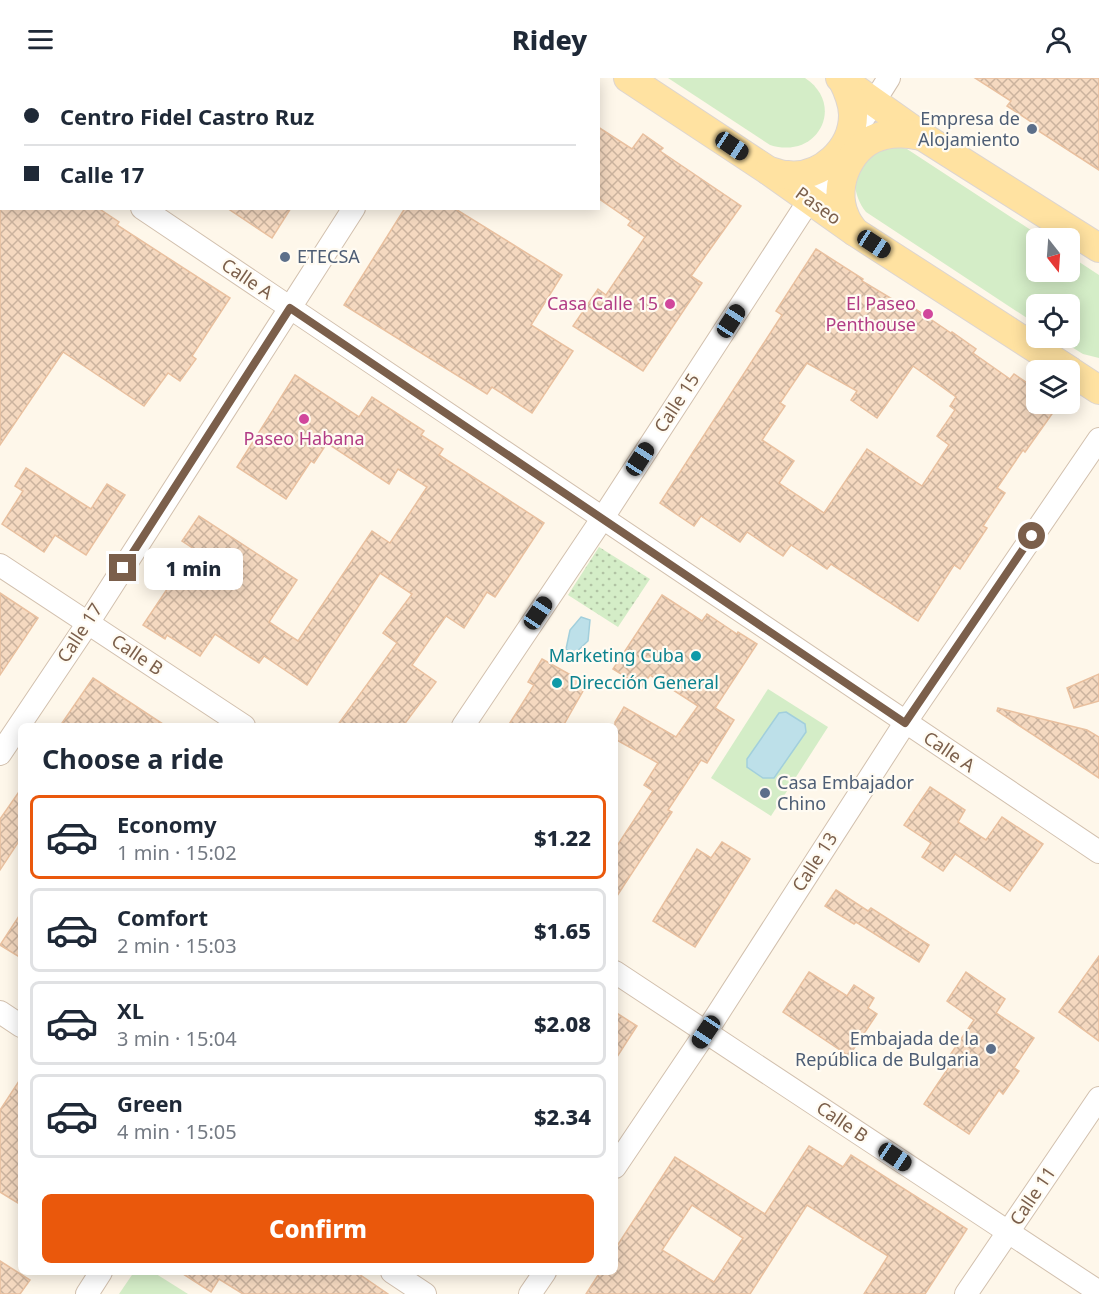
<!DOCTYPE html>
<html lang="en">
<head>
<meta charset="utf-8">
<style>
  body { margin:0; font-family:"Noto Sans",sans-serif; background:#f2f2f3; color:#1f2937; height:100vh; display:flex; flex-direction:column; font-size:22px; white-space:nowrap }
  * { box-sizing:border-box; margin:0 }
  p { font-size:20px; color:#747a83 }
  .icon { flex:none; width:33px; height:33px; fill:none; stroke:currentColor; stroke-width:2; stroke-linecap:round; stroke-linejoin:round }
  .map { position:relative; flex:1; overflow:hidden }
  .sheet { position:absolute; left:18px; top:645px; width:600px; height:552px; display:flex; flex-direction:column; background:#fff; border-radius:9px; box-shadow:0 3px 15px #0003 }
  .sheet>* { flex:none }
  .banner { position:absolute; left:0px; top:0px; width:600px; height:132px; box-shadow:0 3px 15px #0003; display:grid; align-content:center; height:132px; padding:0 24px; background:#fff }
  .needle { width:39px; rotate:163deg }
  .controls { position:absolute; left:1026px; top:150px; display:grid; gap:12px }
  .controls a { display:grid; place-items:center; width:54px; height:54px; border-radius:9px; background:#fff; box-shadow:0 3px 15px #0003; font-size:30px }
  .end { position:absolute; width:27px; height:27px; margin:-14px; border:8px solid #7b5f4b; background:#fff; box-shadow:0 0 0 3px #fff }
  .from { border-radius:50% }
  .bubble { position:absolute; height:42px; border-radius:9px; background:#fff; box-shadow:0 3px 15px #0003; font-size:20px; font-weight:800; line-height:42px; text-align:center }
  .car { position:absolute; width:18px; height:36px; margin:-18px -9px; border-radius:8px; box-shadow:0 0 4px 2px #0007; background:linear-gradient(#222 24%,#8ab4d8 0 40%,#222 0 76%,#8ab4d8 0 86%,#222 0) }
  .banner b { display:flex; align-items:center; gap:21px; height:57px; font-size:22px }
  .banner b+b { border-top:2px solid #e0e1e3 }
  .banner i { width:15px; height:15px; background:#1f2937 }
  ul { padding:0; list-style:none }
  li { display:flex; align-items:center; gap:18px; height:84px; margin:0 12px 9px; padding:0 12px; border:3px solid #e0e1e3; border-radius:9px }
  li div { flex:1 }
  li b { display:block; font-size:22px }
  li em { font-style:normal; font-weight:800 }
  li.on { border-color:#ea580c }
  li>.icon { width:54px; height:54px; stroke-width:1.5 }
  h2 { padding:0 24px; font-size:27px; line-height:72px }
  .action { display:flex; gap:12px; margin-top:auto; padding:12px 24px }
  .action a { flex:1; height:69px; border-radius:9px; background:#ea580c; color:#fff; font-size:24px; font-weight:800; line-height:69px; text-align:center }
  header { display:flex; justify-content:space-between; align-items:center; height:78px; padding:0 24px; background:#fff; font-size:27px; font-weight:800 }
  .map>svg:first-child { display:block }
</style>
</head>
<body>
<header><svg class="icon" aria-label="menu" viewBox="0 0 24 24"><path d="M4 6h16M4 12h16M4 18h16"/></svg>Ridey<svg class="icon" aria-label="person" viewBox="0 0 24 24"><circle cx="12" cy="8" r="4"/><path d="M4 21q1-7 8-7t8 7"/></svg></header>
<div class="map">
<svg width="1099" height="1216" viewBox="0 0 1099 1216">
  <defs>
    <pattern id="grass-dots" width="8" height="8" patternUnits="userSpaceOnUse" patternTransform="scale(1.5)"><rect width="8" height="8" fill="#d4edc7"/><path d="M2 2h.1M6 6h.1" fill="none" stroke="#b1c3a4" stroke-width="1.8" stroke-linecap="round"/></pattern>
    <pattern id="building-cross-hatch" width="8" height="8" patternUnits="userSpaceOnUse" patternTransform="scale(1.5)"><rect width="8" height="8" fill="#f5d9c0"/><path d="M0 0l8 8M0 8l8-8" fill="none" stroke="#cbb39e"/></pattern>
  </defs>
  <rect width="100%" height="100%" fill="#fef7ea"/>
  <polygon fill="url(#grass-dots)" points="599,469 650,501 618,549 568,517"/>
  <g fill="#d4edc7">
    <path d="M668,0h137c41,27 13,82 -35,67z"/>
    <path d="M895,68l12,3 136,89h-7v34h34v-16l29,19v83l-16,-4 -26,-16h13v-34h-34v20l-170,-112c-15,-19 -16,-45 6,-60 6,-4 17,-4 23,-6z"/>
    <polygon points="768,611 828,649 771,738 711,700"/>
    <polygon points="134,1194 153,1194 188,1216 119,1216"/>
  </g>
  <g fill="#bde0e9" stroke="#a2cfdc" stroke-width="1.5">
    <polygon points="581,539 590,542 588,563 573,577 566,571 570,552"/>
    <polygon points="786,634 805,646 806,654 774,700 763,700 747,689 747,681 779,635"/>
  </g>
  <g fill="url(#building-cross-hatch)" stroke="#e9c09f" stroke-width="1.5" fill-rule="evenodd">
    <polygon points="975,0 1099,0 1099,92 1034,50 1036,47 1007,28 1011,23"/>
    <polygon points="598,49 632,71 643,56 663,70 660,73 741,128 691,198 702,205 643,293 573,248 598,211 606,217 645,159 628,147 631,143 598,120"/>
    <polygon points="0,130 98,130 119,144 117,147 230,220 192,278 196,281 180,303 168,295 144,328 63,274 0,367"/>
    <polygon points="227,130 291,130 272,160"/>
    <polygon points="405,130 454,130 562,197 531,247 573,273 532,335 492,309 487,316 344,227"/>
    <path d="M816,171l47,30 -1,2 50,30 2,-3 37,25 1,-1 24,17 -3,4 37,26 4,-5 22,15v15h23l-34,48 -2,-2 -26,38 8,5 -22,33 4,2 -27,41 -6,-4 -36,56 -87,-57 -4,5 -36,-24 -8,11 -36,-24 -7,10 -39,-26 -7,10 -34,-23 122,-188 -6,-4zM807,285l50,28 -6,9 26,18 36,-52 43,31 -6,9 5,4 -18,26 12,9 -27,41 -55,-37 -43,64 -45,-30 15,-22 -32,-21 23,-34 -5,-3z"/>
    <polygon points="295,297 359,339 372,319 424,353 421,357 443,371 439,377 544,445 495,519 487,514 464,550 446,538 412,587 436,604 403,648 337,648 397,565 383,555 412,516 380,495 307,607 264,578 259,585 215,556 200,578 167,557 165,561 143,547 194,471 182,463 199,438 297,502 269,544 298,563 372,453 390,465 427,409 398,391 389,406 327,365 314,385 311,383 286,421 237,389"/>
    <polygon points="26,390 91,431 107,406 125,417 86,477 55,457 44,474 2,446 23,413 15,408"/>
    <polygon points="0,515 38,540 0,597"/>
    <polygon points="662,517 702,543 707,536 737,556 738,554 757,566 715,630 734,642 707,685 701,682 668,732 672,734 615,821 615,771 653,713 644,707 658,685 615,661 615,644 624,629 676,659 698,628 650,597 642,609 613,591"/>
    <polygon points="542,581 587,606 563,648 508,648 534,607 528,604"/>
    <polygon points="1099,596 1099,623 1074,630 1067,610"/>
    <polygon points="93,600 166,648 60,648"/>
    <polygon points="998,630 1087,652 1099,659 1099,700 997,633"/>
    <polygon points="930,709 965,732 958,744 986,762 1002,739 1043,766 1010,813 955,776 943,793 922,779 931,765 904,747"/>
    <polygon points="21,711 21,760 0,792 0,741"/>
    <polygon points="722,764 750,781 695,869 653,843 697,771 711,780"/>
    <polygon points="836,812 868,833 871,830 929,867 919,884 856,844 854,846 825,828"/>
    <polygon points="21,835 21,880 0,867"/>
    <polygon points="1099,878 1099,963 1059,934"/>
    <polygon points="809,894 847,918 854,907 874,920 868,930 877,936 849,978 783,934"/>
    <polygon points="966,894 1005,921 996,935 1034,960 1014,990 1019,993 1003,1016 999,1012 969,1056 924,1026 953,983 948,980 974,942 947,923"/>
    <polygon points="615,934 637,948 615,982"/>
    <polygon points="21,1000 21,1127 0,1114 0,1032"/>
    <path d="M809,1068l34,21 8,-12 116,74 -42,65h-61l24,-38 -81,-51 -57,89h-164l14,-22h15v-23l60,-92 90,57zM692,1127l51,33 -29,44 -52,-32z"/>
    <polygon points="0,1183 30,1202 20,1216 0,1216"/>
    <polygon points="180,1194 356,1194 388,1216 243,1216 219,1201 211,1214"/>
  </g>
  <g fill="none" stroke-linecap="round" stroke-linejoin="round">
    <defs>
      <g id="minor">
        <polyline points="437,2 438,0"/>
        <polyline points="0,4 2,2"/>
        <polyline points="0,35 2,36"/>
        <polyline points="865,38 889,0"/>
        <polyline points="142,130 1099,774"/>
        <polyline points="0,487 244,648"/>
        <polyline points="463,648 602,441 836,81"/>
        <polyline points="0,676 88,545 354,130"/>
        <polyline points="615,894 1099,1214"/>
        <polyline points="0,934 21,948"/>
        <polyline points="615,1089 706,954 905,645 1099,361"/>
        <polyline points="392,1194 425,1216"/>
        <polyline points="87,1216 101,1194"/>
        <polyline points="530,1216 545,1194"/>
        <polyline points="966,1216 1099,1020"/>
      </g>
      <g id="major">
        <polyline points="628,0 769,93 855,154 1069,292"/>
        <polyline points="840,0 922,58 1099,170"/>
        <path d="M769,93c6,1 12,4 18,4 34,4 66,-26 66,-60 0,-13 -5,-24 -11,-36"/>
        <path d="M855,154c-4,-5 -8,-10 -10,-16 -14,-31 6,-74 40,-81 13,-3 24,-1 37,1"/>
        <polyline points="1070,293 1099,312"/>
      </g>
    </defs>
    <use href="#minor" stroke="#d2c0ae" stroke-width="24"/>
    <use href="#major" stroke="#ddd5d0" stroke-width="30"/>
    <use href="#minor" stroke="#fff" stroke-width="22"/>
    <use href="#major" stroke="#ffe2a1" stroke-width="28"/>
  </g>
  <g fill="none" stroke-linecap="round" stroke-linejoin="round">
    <polyline stroke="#7b5f4b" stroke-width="8" points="123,490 290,230 905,645 1032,458"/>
  </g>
  <g fill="#5c6f8a" stroke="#fffbf2" stroke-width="2">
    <circle cx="1032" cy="51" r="6"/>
    <circle cx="285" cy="179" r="6"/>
    <circle cx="765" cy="715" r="6"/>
    <circle cx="991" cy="971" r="6"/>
  </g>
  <g fill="#d1479c" stroke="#fffbf2" stroke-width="2">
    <circle cx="670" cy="226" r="6"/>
    <circle cx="928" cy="236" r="6"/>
    <circle cx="304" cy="341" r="6"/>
  </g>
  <g fill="#0f9aa8" stroke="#fffbf2" stroke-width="2">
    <circle cx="696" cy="578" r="6"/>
    <circle cx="557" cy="605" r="6"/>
  </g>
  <g text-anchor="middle" stroke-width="4.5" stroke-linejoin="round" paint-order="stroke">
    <g font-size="18" fill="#4e5e75" stroke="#fffbf2" text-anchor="end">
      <text x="1020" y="47">Empresa de<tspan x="1020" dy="21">Alojamiento</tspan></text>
      <text x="297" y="185" text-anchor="start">ETECSA</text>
      <text x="777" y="711" text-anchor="start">Casa Embajador<tspan x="777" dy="21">Chino</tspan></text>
      <text x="979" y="967">Embajada de la<tspan x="979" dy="21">República de Bulgaria</tspan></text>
    </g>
    <g font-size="18" fill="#7b5f4b" stroke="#fffbf2">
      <text transform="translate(818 128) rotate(36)" y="6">Paseo</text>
      <text transform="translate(247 201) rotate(34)" y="6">Calle A</text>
      <text transform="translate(677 325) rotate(-57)" y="6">Calle 15</text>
      <text transform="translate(80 555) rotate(-57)" y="6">Calle 17</text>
      <text transform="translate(137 577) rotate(34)" y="6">Calle B</text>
      <text transform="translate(949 674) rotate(34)" y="6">Calle A</text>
      <text transform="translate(815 784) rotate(-57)" y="6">Calle 13</text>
      <text transform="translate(842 1044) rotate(34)" y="6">Calle B</text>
      <text transform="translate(1033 1118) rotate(-56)" y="6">Calle 11</text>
    </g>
    <g font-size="18" fill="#b23c85" stroke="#fffbf2" text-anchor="end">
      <text x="658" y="232">Casa Calle 15</text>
      <text x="916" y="232">El Paseo<tspan x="916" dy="21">Penthouse</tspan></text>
      <text x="304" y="367" text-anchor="middle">Paseo Habana</text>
    </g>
    <g font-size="18" fill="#0d838f" stroke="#fffbf2" text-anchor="end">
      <text x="684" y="584">Marketing Cuba</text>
      <text x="569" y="611" text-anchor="start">Dirección General</text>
    </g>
  </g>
</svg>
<div class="controls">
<a><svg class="needle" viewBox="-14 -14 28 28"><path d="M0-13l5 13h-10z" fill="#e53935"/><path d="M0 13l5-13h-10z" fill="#747a83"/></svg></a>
<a><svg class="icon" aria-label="locate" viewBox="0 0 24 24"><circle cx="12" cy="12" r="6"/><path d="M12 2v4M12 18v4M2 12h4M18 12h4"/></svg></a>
<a><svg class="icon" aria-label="layers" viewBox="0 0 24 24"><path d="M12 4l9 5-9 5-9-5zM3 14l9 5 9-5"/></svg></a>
</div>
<i class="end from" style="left:1032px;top:458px"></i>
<i class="end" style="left:123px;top:490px"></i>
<div class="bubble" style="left:144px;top:470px;width:99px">1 min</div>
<i class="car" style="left:732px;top:68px;rotate:124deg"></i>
<i class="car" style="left:874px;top:166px;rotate:123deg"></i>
<i class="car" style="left:731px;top:243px;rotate:33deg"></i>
<i class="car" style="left:640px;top:381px;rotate:33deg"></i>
<i class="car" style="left:538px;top:535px;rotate:34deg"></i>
<i class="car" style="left:706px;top:954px;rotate:214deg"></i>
<i class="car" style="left:895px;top:1079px;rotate:124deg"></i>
<div class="banner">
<b><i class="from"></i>Centro Fidel Castro Ruz</b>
<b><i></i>Calle 17</b>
</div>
<section class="sheet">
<h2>Choose a ride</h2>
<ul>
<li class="on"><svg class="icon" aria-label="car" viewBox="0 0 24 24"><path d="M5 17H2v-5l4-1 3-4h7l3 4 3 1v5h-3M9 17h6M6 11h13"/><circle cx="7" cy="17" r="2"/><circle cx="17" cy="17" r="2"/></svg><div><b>Economy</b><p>1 min · 15:02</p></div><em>$1.22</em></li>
<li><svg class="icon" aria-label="car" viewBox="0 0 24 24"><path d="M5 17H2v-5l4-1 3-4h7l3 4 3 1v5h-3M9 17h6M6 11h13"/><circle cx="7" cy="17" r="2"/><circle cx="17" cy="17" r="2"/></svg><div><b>Comfort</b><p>2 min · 15:03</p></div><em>$1.65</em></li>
<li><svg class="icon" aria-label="car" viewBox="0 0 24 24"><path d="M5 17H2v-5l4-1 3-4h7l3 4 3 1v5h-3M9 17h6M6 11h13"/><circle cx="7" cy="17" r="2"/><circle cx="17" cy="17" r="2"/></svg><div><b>XL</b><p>3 min · 15:04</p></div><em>$2.08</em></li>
<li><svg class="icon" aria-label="car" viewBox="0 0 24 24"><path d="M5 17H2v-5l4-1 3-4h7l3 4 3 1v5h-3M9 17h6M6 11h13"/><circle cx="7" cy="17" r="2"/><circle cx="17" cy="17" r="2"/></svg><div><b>Green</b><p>4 min · 15:05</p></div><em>$2.34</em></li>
</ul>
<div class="action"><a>Confirm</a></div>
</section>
</div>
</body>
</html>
